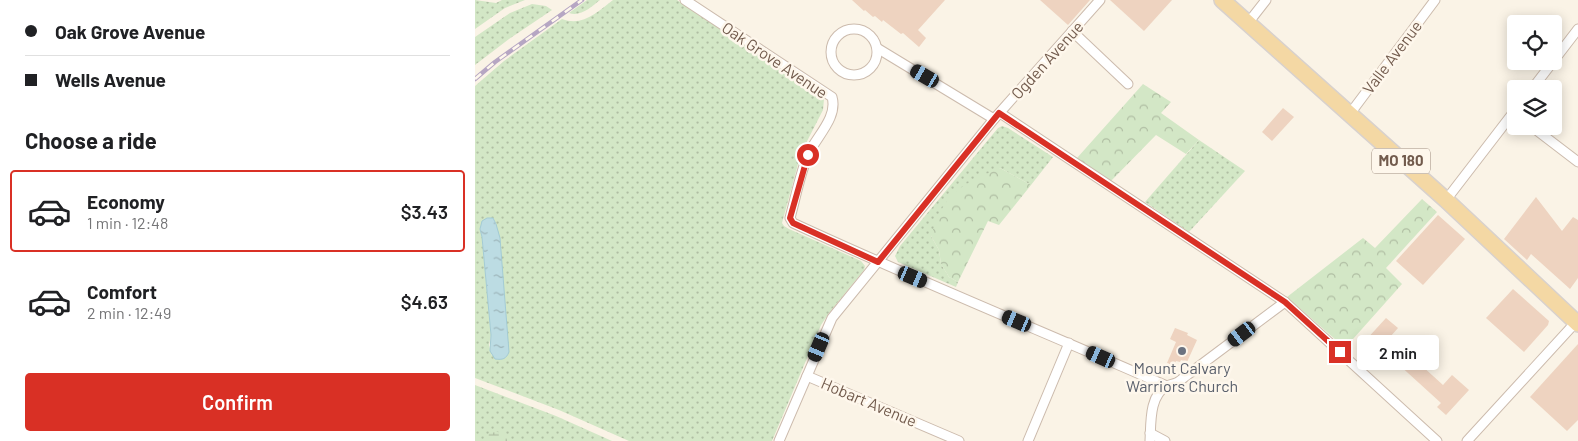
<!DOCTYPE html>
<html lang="en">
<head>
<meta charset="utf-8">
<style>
  body { margin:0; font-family:Barlow,sans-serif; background:#f2f2f2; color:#202124; height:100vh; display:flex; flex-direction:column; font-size:19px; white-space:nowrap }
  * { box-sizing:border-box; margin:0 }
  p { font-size:16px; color:#757577 }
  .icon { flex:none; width:28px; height:28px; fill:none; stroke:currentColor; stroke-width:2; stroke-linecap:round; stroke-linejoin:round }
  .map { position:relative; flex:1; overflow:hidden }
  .panel { display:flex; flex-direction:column; background:#fff; width:475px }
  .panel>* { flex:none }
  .guide { display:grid; align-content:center; height:110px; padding:0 25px; background:#fff }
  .fabs { position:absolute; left:1032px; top:15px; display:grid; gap:10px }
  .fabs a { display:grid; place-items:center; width:55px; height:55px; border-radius:5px; background:#fff; box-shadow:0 2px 12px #0003; font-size:25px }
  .end { position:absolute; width:22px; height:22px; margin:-11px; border:6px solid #d93025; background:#fff; box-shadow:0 0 0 2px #fff }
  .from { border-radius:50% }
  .bubble { position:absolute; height:35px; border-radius:5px; background:#fff; box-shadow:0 2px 12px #0003; font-size:16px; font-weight:600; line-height:35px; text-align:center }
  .car { position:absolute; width:15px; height:30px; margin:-15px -8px; border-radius:6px; box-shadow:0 0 4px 1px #0007; background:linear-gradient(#222 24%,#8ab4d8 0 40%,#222 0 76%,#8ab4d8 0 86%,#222 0) }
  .guide b { display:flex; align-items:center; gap:18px; height:48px; font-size:19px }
  .guide b+b { border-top:1px solid #e0e0e0 }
  .guide i { width:12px; height:12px; background:#202124 }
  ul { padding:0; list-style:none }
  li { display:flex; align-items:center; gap:15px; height:82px; margin:0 10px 8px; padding:0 15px; border:2px solid transparent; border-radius:5px }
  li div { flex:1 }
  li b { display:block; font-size:19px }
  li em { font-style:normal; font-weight:600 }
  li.active { border-color:#d93025 }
  li>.icon { width:45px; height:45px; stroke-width:1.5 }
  h2 { padding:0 25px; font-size:22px; line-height:60px }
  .button { display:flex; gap:10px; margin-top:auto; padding:10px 25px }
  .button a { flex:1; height:58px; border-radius:5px; background:#d93025; color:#fff; font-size:20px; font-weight:600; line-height:58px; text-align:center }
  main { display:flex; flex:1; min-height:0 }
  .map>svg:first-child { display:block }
</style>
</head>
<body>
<main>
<section class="panel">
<div class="guide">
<b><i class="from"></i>Oak Grove Avenue</b>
<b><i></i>Wells Avenue</b>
</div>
<h2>Choose a ride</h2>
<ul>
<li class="active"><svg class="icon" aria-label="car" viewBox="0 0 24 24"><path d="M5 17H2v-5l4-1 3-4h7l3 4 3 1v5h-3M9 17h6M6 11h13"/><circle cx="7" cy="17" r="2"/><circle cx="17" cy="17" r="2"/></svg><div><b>Economy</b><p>1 min · 12:48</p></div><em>$3.43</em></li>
<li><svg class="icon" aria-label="car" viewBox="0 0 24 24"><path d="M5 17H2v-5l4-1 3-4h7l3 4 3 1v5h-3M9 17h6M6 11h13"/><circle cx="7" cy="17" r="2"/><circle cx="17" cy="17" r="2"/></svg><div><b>Comfort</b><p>2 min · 12:49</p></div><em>$4.63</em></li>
</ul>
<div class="button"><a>Confirm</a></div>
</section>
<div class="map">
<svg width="1103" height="441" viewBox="0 0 1103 441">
  <defs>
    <pattern id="grass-dots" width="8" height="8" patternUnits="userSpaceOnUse" patternTransform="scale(1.25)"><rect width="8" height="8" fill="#d3e7c6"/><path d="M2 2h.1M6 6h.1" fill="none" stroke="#b0bea3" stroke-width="1.8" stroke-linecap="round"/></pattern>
    <pattern id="forest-crowns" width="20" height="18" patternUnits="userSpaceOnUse" patternTransform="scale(1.25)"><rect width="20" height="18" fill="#d3e7c6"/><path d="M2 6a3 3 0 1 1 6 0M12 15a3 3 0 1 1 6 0" fill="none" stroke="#b0bea3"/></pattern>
    <pattern id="wetland-marsh" width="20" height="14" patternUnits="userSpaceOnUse" patternTransform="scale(1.25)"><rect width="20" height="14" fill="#d3e7c6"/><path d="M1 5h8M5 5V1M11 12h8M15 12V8" fill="none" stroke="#b0bea3"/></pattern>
    <pattern id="water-ripples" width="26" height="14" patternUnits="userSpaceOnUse" patternTransform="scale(1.25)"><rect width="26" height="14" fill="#bcdce3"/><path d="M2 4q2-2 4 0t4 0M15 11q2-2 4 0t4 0" fill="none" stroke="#9db5ba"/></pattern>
  </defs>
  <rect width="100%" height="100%" fill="#faf3e6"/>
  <g fill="url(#grass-dots)" fill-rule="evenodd">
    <polygon points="0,0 21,3 27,0 50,0 30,8 0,29"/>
    <path d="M112,0h13c-9,7 -19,17 -31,13z"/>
    <path d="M138,0h64l147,99 -1,11 -22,43 -19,70 2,3 5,3 72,32 4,5 -1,4 -35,43 -8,12 -49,116h-143l-70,-31 -84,-32v-292l29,-25 58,-42c21,8 35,-7 51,-19zM12,218h6l3,6 -4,132 -3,-11 2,-10 -9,-98 -2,-8z"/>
    <polygon points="57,4 71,6 77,10 34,39 0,65 0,37 35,13"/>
    <polygon points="527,126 533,128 578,157 556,185 525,168 456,236 464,250 466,264 474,277 483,282 481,287 423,262 420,256 425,246 523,128"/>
    <polygon points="724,140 770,171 714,232 670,202"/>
    <polygon points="0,385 81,416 137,441 0,441"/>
  </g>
  <g fill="url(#forest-crowns)">
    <polygon points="668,84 696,102 686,113 724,140 711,154 681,135 636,181 602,158"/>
    <path d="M525,168l31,17 -32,40 -11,-4 -30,61 -9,-5 -8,-13 -2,-14 -8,-14c3,-9 6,-20 12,-29 13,-21 35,-30 57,-39z"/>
    <polygon points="947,199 962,212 911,268 927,284 870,348 812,297 888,238 900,248"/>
  </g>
  <polygon fill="url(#wetland-marsh)" points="22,432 29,433 33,441 11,441 14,433"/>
  <path fill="url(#water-ripples)" stroke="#a3cbd4" d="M12,218h6l3,6 4,14 9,114c-3,7 -6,8 -14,7l-5,-8 1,-16 -9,-98 -2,-8 2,-8z"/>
  <g fill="#eed3c0">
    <polygon points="377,0 470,0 443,30 451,38 444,47 428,33 426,34 408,20 407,22 400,16 398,17 390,10 389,11"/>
    <polygon points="565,0 615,0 593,25"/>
    <polygon points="635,0 697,0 669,31"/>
    <polygon points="808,108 819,117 797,141 787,132"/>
    <polygon points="1061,197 1087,231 1098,217 1103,220 1103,278 1095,289 1056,254 1052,260 1029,239"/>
    <polygon points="963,215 990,239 948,285 921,261"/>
    <polygon points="1038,289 1074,321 1073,325 1049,352 1011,318"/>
    <polygon points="911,318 923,328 915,337 968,385 977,375 994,390 971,415 962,407 966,403 900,343 897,347 890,341"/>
    <polygon points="700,328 713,333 712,335 722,340 712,362 706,360 705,362 701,361 699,366 692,363 701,342 695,339"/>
    <polygon points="1103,344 1103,420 1092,431 1055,397"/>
  </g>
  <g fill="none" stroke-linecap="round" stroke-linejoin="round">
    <defs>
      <g id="street">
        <path d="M210,0l147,97c6,20 -15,39 -23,56 -8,16 -14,47 -19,65l3,5c123,57 249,108 374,163"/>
        <polyline points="773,23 791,0"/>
        <circle cx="379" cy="52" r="23"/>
        <polyline points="597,31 653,84"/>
        <polyline points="402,48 519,119"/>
        <polyline points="1057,89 1103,29"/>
        <polyline points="525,113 810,302 962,441"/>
        <polyline points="874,115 960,0"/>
        <polyline points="1056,126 1103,162"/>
        <polyline points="971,200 1041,109"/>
        <polyline points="332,376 484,441"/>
        <polyline points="675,433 690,441"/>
        <polyline points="304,441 357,318 519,119 625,0"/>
        <polyline points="553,441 594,343"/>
        <path d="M675,441c1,-17 -1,-46 17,-55 4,-2 8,-2 11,-4l107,-80"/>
        <polyline points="992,441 1101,322"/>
      </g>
      <polyline id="primary" points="747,0 971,200 1103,324"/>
    </defs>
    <use href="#street" stroke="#ccbbad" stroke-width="11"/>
    <use href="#primary" stroke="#d8d1cd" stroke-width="18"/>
    <use href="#street" stroke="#fff" stroke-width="9"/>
    <use href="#primary" stroke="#f4d8a4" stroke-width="15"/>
    <defs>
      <polyline id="rail" points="0,79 20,62 107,0"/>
    </defs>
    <use href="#rail" stroke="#b6a6c3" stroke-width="4.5"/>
    <use href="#rail" stroke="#fef7ec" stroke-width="2.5" stroke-dasharray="8" stroke-linecap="butt"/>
  </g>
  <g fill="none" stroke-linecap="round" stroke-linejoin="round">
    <polyline stroke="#d93025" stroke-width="6" points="333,155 315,218 318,223 403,262 524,113 810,302 865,352"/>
  </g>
  <circle fill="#6b7280" stroke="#fef7ec" stroke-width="2" cx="707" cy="351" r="5"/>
  <g text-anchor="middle" stroke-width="5" stroke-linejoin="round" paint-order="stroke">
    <rect fill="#fef7ec" stroke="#9c8a7d" stroke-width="1" x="897" y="148.5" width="58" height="25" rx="4"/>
    <g font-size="15" font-weight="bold" fill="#725b4d">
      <text x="926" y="166">MO 180</text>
    </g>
    <g font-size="16" fill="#725b4d" stroke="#fef7ec">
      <text transform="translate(917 57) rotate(-53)" y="6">Valle Avenue</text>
      <text transform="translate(300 60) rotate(34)" y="6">Oak Grove Avenue</text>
      <text transform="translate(572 60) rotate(-48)" y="6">Ogden Avenue</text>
      <text transform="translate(394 402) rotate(23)" y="6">Hobart Avenue</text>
    </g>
    <g font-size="16" fill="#5b616d" stroke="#fef7ec">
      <text x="707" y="374">Mount Calvary<tspan x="707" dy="18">Warriors Church</tspan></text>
    </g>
  </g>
</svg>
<div class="fabs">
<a><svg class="icon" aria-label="locate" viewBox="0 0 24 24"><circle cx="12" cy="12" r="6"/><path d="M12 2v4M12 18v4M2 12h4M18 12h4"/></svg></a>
<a><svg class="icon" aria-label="layers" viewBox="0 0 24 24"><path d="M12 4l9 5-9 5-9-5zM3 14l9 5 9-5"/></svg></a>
</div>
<i class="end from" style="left:333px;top:155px"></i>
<i class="end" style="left:865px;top:352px"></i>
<div class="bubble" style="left:882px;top:335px;width:82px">2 min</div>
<i class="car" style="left:450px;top:76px;rotate:300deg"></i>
<i class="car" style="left:438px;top:277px;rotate:113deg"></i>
<i class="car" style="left:542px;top:321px;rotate:293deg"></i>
<i class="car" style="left:767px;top:334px;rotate:233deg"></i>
<i class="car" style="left:344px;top:347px;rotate:203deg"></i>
<i class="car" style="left:626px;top:357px;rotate:294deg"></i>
</div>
</main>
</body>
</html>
